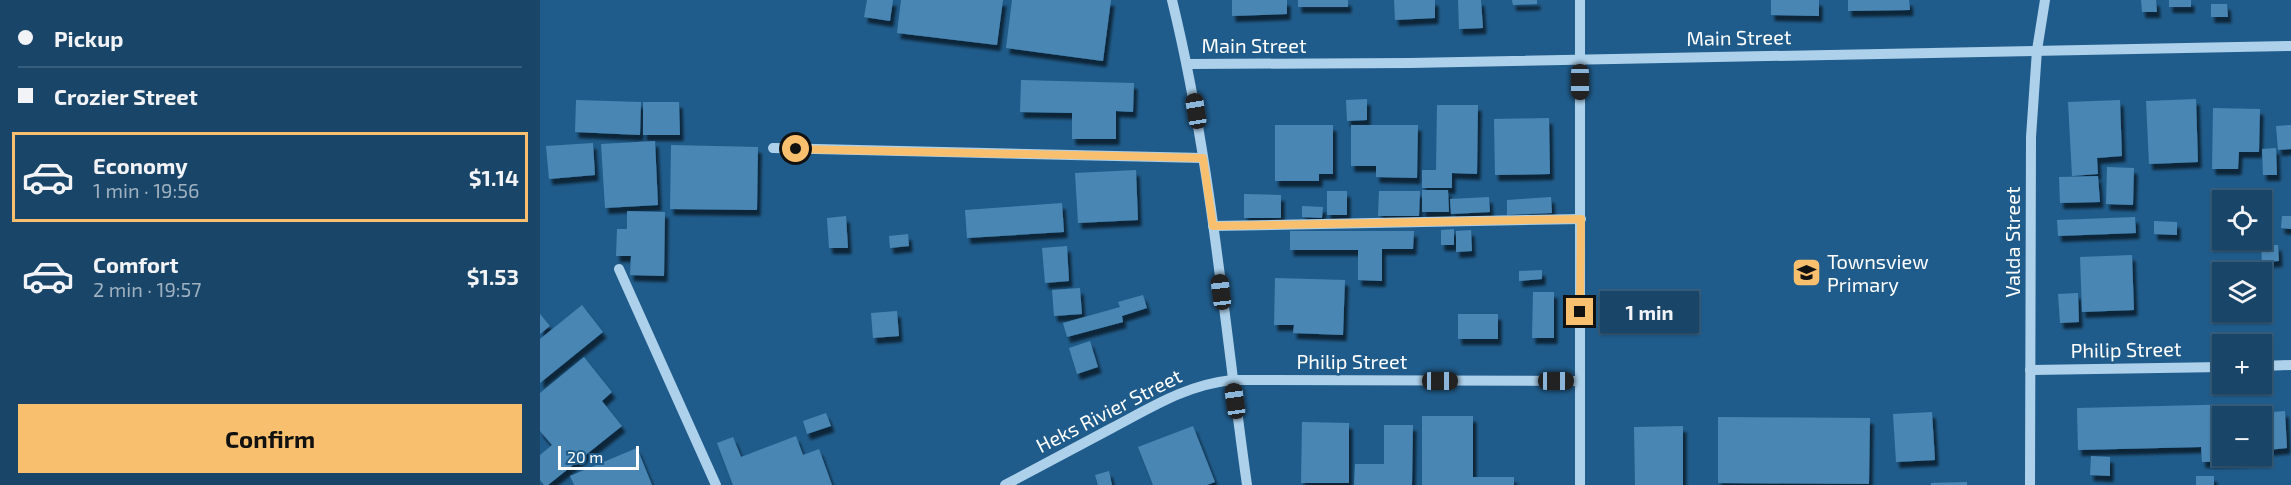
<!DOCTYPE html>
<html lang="en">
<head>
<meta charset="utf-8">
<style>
  body { margin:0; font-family:"Exo 2",sans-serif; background:#254f71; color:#f1f3f6; height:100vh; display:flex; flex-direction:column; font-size:22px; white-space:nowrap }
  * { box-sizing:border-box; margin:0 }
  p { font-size:20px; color:#9fb1c0 }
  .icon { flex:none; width:33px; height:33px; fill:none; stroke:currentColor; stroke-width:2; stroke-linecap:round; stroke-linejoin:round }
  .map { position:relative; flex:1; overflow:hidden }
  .side { display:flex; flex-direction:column; background:#184568; width:540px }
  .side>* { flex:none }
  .guide { display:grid; align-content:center; height:132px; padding:0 18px; background:#184568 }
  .fabs { position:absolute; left:1672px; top:190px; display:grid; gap:12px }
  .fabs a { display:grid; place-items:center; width:60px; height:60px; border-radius:0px; background:#184568; box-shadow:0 2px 4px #0004,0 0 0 2px #365d7c; font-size:30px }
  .scale { position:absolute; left:18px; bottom:15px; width:81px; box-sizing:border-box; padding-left:6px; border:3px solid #fff; border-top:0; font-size:16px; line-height:21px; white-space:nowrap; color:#fff; -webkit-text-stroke:4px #205c8b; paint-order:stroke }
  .end { position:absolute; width:27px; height:27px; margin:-14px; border:8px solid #f8c06e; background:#111; box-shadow:0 0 0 3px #111 }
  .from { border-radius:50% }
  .bubble { position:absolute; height:42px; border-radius:0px; background:#184568; box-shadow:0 2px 4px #0004,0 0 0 2px #365d7c; font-size:20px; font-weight:700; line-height:42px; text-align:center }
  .car { position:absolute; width:18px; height:36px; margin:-18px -9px; border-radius:8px; box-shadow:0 0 4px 2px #0007; background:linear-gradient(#222 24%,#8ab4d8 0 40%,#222 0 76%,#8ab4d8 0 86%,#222 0) }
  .guide b { display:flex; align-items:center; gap:21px; height:57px; font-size:22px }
  .guide b+b { border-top:2px solid #365d7c }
  .guide i { width:15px; height:15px; background:#f1f3f6 }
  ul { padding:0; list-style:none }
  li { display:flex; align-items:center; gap:18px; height:90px; margin:0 12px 9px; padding:0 6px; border:3px solid transparent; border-radius:0px }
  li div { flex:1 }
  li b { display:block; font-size:22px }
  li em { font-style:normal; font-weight:700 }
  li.current { border-color:#f8c06e }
  li>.icon { width:54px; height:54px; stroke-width:1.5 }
  .button { display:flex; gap:12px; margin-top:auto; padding:12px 18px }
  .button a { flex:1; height:69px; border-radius:0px; background:#f8c06e; color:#111; font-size:24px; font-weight:700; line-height:69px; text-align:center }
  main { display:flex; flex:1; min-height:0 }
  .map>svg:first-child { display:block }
</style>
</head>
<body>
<main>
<section class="side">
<div class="guide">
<b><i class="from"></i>Pickup</b>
<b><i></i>Crozier Street</b>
</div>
<ul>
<li class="current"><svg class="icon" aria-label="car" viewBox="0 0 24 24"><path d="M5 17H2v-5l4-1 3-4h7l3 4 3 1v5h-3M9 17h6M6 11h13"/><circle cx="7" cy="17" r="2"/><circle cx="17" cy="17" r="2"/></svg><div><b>Economy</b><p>1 min · 19:56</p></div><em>$1.14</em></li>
<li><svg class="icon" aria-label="car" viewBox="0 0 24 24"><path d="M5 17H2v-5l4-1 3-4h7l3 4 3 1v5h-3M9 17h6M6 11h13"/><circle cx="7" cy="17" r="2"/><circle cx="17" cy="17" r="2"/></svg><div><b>Comfort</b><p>2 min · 19:57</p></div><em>$1.53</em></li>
</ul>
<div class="button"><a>Confirm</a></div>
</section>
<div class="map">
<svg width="1751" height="485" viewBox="0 0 1751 485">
  <defs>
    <filter id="shadow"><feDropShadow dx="3.5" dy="6" stdDeviation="1.5" flood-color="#0009"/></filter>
  </defs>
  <rect width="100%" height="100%" fill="#205c8b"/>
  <g fill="#4986b3" filter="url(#shadow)">
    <polygon points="327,0 353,0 350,21 324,17"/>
    <polygon points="361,0 463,0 457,45 357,33"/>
    <polygon points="472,0 571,0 563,61 466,48"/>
    <polygon points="692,0 747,0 747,14 692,16"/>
    <rect x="758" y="0" width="50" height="7"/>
    <polygon points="854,0 895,0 895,18 855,20"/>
    <polygon points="918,0 941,0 943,28 919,29"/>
    <polygon points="972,0 997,0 997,4 973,5"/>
    <polygon points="1231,0 1279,0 1279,16 1231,15"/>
    <polygon points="1308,0 1369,0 1370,10 1308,11"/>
    <polygon points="1601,0 1616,0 1617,12 1602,12"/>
    <rect x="1629" y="0" width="22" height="7"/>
    <polygon points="1671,4 1687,4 1688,17 1671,17"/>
    <polygon points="481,80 594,83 593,112 576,111 576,139 532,139 532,113 480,112"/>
    <polygon points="827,99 827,120 807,121 806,100"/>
    <polygon points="1656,99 1658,162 1609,164 1606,101"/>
    <polygon points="36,100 101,102 100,135 35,132"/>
    <polygon points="1580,100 1582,156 1557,158 1558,174 1532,176 1528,102"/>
    <polygon points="103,102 139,102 140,135 103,135"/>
    <polygon points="897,105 938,105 937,174 912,173 912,188 882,188 882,170 896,170"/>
    <polygon points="1673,108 1720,109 1719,152 1699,152 1698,169 1672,169"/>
    <polygon points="1009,118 1010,174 955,175 954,119"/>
    <polygon points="735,125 793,125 793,174 779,174 779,181 735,181"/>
    <polygon points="811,125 878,125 877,178 836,177 836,166 811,166"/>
    <polygon points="1751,125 1751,149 1738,150 1736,126"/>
    <polygon points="115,141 118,205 65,208 61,144"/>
    <polygon points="53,143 55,175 9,179 6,146"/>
    <polygon points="131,145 218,147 217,210 130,209"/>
    <polygon points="1736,148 1737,175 1723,175 1722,149"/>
    <polygon points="1567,167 1594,168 1593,205 1566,204"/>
    <polygon points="596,170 598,220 538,223 535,173"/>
    <polygon points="1558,176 1560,202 1520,203 1519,177"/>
    <polygon points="882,190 908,190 909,212 882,212"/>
    <rect x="787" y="191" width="20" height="24"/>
    <polygon points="839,191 880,191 879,216 838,216"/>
    <polygon points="704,194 741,195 741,218 704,218"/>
    <polygon points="949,197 950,212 911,214 910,199"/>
    <polygon points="1011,197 1012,213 967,215 967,200"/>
    <polygon points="522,203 524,232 427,238 425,210"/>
    <polygon points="762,206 783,207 782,218 762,217"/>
    <polygon points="87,211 125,212 124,276 90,275 91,256 76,256 77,229 87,229"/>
    <polygon points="306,216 308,248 289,248 287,218"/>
    <polygon points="1742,216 1751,216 1751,229 1741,228"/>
    <polygon points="1595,217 1596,233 1518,236 1517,220"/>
    <polygon points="1614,221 1637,222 1637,235 1614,234"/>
    <polygon points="914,229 914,245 901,245 901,230"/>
    <polygon points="931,230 932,251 916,252 916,231"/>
    <polygon points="750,231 874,231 873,249 842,249 842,281 818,280 818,250 750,250"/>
    <polygon points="368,234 369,246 350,248 349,236"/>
    <polygon points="1721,245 1738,245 1739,261 1722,262"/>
    <polygon points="527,246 529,281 505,283 502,248"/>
    <polygon points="1592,255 1594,310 1542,312 1540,257"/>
    <polygon points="1002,270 1002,279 979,281 979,271"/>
    <polygon points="735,278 805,280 803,335 753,333 754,325 734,325"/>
    <polygon points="540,288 542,314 514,316 512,290"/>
    <polygon points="993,292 1014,292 1014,338 992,338"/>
    <polygon points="1538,293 1539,322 1520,323 1518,294"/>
    <polygon points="603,295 607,308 582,316 583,322 527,337 523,323 580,307 578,302"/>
    <polygon points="42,305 63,332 0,383 0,339"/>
    <polygon points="357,311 359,336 333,338 331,313"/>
    <polygon points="0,314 10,326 0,334"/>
    <rect x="918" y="314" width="40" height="25"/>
    <polygon points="550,341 558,367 537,374 529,348"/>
    <polygon points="44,357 72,392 62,401 82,426 8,485 4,485 0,480 0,455 12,445 0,431 0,393"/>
    <polygon points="1704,404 1704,417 1683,417 1683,456 1705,456 1705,461 1662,462 1661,447 1538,450 1537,408"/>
    <polygon points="1745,411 1747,448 1728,450 1727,432 1722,432 1722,417 1707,417 1707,414"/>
    <polygon points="1392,412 1395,460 1356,462 1353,414"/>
    <polygon points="286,413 291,426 267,434 263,421"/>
    <polygon points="882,416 933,416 933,477 974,477 974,485 882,485"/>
    <polygon points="1178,417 1330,418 1329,484 1178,483"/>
    <polygon points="762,422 809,423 809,483 761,483"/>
    <polygon points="844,425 873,425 872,485 814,485 815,464 844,464"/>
    <polygon points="653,426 675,482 667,485 613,485 598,447"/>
    <polygon points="1143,426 1143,485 1095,485 1094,427"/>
    <polygon points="256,436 263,455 279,449 292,485 193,485 177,443 193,437 201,457"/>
    <polygon points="97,448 112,485 34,485 30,476"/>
    <polygon points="1551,456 1570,457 1570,476 1550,475"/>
    <polygon points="569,471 572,485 558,485 555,475"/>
    <rect x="1656" y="476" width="18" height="9"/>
    <polygon points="1427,482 1427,485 1391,485 1391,483"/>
  </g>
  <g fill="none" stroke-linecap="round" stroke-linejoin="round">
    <g stroke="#add1eb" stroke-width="10">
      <path d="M632,0c39,159 52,323 75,485"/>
      <polyline points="1040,0 1040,485"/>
      <polyline points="648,64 870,63 1751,46"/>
      <polyline points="233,148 663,158"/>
      <polyline points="673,226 1041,219"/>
      <polyline points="79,269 176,485"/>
      <polyline points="1722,366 1751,365"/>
      <polyline points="1490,370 1683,367"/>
      <path d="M465,485c36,-19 72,-38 107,-57 40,-21 74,-43 120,-48l347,1"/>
      <polyline points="1490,485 1491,137 1497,50 1505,0"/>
    </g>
  </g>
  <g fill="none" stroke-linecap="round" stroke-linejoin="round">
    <polyline stroke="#f8c06e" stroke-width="8" points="256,149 663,158 673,226 1041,219 1040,312"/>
  </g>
  <defs>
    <symbol id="school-square" viewBox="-11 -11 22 22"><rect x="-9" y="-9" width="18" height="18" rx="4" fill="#f8c06e" stroke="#205c8b"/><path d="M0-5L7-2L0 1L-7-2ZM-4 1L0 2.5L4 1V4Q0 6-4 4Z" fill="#111"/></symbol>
  </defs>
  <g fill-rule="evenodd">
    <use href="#school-square" x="1250" y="256" width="33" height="33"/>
  </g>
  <g text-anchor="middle" stroke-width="5" stroke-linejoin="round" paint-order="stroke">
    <g font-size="20" fill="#fff" stroke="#205c8b">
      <text transform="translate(1199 38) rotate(-1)" y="7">Main Street</text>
      <text x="714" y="53">Main Street</text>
      <text transform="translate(1473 242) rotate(-90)" y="7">Valda Street</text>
      <text transform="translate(1586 350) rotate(-1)" y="7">Philip Street</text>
      <text x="812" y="369">Philip Street</text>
      <text transform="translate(569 411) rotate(-27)" y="7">Heks Rivier Street</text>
    </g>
    <g font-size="20" fill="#fff" stroke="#205c8b" text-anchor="start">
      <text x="1287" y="269">Townsview<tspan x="1287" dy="23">Primary</tspan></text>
    </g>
  </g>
</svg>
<div class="fabs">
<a><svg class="icon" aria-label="locate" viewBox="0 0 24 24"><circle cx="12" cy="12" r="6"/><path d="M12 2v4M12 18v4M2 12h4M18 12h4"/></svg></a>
<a><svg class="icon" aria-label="layers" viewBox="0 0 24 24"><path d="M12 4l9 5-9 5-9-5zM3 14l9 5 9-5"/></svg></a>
<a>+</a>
<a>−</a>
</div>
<div class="scale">20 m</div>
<i class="end from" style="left:256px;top:149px"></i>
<i class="end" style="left:1040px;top:312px"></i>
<div class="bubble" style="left:1060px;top:291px;width:99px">1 min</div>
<i class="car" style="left:1040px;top:82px;rotate:180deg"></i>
<i class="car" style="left:656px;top:111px;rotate:351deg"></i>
<i class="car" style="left:681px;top:292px;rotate:353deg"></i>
<i class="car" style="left:900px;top:381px;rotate:90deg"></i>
<i class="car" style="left:1016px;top:381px;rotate:90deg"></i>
<i class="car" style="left:695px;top:401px;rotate:352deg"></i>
</div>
</main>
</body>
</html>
